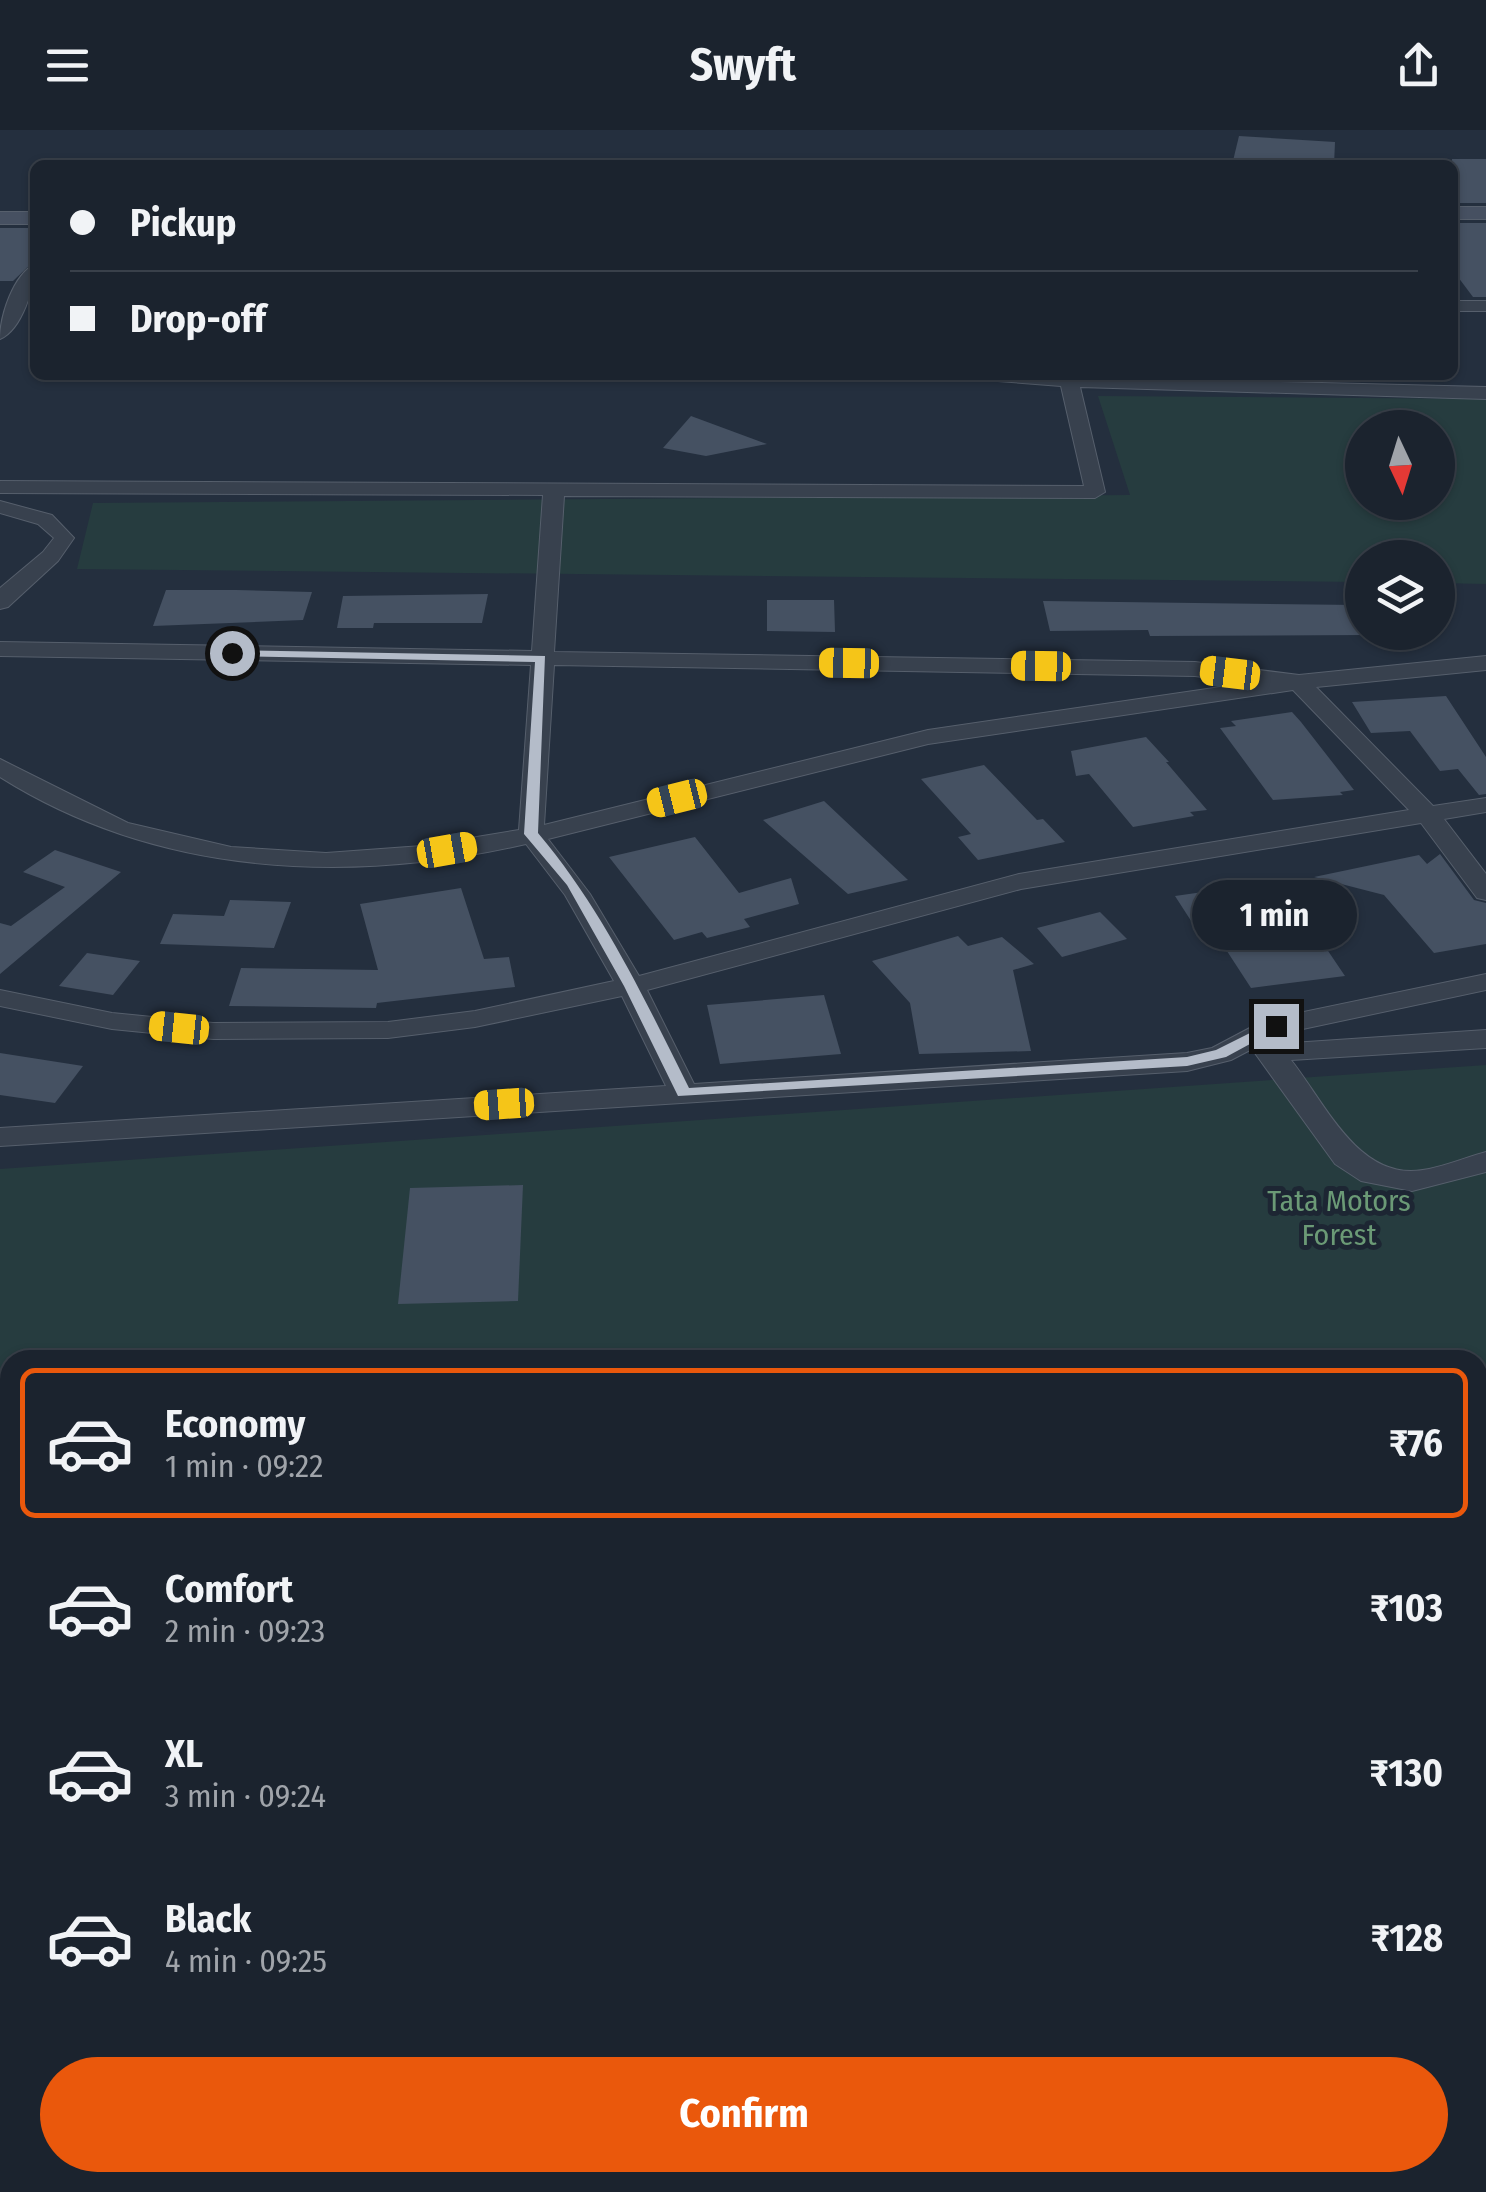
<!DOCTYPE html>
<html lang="en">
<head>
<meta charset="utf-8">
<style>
  body { margin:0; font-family:"Fira Sans Condensed",sans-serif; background:#282f3a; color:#f1f3f6; height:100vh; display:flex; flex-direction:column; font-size:38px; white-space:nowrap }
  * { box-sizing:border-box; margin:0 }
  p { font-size:32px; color:#a0a4aa }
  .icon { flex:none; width:55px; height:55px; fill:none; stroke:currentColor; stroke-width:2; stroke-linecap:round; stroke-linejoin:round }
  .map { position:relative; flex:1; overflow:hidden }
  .drawer { position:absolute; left:0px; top:1220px; width:1488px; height:842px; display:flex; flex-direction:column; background:#1b232e; border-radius:30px 30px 0 0; box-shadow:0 2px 8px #0004,0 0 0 2px #39404a }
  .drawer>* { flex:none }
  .guide { position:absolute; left:30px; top:30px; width:1428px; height:220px; border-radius:15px; box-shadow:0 2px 8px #0004,0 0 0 2px #39404a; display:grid; align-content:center; height:220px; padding:0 40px; background:#1b232e }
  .needle { width:65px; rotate:176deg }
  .tools { position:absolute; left:1345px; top:280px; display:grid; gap:20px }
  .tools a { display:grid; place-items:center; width:110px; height:110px; border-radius:50%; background:#1b232e; box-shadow:0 2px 8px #0004,0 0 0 2px #39404a; font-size:50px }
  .end { position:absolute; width:45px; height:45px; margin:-22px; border:12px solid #b4bcc9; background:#111; box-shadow:0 0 0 5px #111 }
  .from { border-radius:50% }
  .bubble { position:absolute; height:70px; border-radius:35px; background:#1b232e; box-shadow:0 2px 8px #0004,0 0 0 2px #39404a; font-size:32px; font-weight:700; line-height:70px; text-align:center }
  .car { position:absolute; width:30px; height:60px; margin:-30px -15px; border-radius:12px; box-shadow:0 0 8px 2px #0007; background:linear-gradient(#f5c518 24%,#345 0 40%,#f5c518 0 76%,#345 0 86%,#f5c518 0) }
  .guide b { display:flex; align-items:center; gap:35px; height:95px; font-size:38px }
  .guide b+b { border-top:2px solid #39404a }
  .guide i { width:25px; height:25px; background:#f1f3f6 }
  ul { padding:18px 0 0; list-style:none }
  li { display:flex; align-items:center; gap:30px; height:150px; margin:0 20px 15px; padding:0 20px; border:5px solid transparent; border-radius:15px }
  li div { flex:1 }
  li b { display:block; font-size:38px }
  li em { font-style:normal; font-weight:700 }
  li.current { border-color:#ea580c }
  li>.icon { width:90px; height:90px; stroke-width:1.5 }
  .button { display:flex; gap:20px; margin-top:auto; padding:20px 40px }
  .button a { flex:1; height:115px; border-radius:60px; background:#ea580c; color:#fff; font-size:40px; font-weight:700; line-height:115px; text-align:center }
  header { display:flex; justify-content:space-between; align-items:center; height:130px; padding:0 40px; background:#1b232e; font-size:45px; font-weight:700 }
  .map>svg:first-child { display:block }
</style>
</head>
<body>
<header><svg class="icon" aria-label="menu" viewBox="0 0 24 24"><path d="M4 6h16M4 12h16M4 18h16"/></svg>Swyft<svg class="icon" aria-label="share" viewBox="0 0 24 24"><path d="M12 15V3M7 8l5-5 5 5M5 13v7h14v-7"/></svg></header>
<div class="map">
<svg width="1486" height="2062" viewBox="0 0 1486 2062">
  <rect width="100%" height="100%" fill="#242f3e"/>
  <g fill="#263c3f" fill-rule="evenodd">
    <path d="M1098,266l388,3v185l-48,-1v-25h-76v24l-1285,-13 16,-66 1037,-8zM1362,298h76v74h-76z"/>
    <path d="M1486,935v1127h-1486v-1023zM10,1230h1468v822h-1468z"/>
  </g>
  <g fill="#455162">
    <polygon points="1239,6 1335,12 1334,35 1232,35"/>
    <rect x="1452" y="29" width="34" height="44"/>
    <polygon points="1452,93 1486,93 1486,167 1473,167 1452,139"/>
    <polygon points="0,98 35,98 35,130 13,151 0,151"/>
    <polygon points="691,286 767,314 706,326 663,318"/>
    <polygon points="166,460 236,460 312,462 303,490 153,496"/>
    <polygon points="488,464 482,493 374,493 373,498 337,498 343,466"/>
    <polygon points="767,470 834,470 835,502 767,501"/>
    <polygon points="1043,471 1357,475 1362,487 1362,502 1368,505 1150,506 1148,500 1050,501"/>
    <polygon points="1446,566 1486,627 1486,664 1479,665 1458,639 1440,641 1410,601 1371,603 1352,572"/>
    <polygon points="1292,582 1301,592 1354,660 1340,662 1343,665 1273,670 1220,598 1236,596 1231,591"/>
    <polygon points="1146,607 1169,632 1166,632 1207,680 1190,682 1194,686 1133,697 1089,644 1076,646 1071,621"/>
    <polygon points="984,635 1037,690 1043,689 1065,712 978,730 958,707 971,704 921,649"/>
    <polygon points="824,671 908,750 848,764 763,690"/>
    <polygon points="695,707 739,763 791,748 799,774 744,789 750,797 707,808 702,802 674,810 609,727"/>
    <polygon points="55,720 121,742 0,844 0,793 11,796 65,757 23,742"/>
    <polygon points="1440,724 1474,770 1486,773 1486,814 1434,823 1384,765 1314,747 1419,725 1427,734"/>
    <polygon points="1259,754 1303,814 1322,812 1345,846 1251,858 1210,795 1195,797 1175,766"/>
    <polygon points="461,758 484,829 509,827 515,857 377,873 376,878 229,876 241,838 378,840 360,774"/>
    <polygon points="230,770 291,772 274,818 160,814 173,784 224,786"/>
    <polygon points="1100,782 1127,809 1062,827 1037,798"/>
    <polygon points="958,806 968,816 1002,807 1034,834 1013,840 1031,921 919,924 910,873 872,831"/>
    <polygon points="87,823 140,831 113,865 59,856"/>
    <polygon points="824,865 841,924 720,934 707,875"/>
    <polygon points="0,923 83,936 55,973 0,965"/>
    <polygon points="523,1055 518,1171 398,1174 410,1058"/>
  </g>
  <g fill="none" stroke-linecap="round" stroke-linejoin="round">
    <defs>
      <g id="street">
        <path d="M35,134c0,22 -13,66 -35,75 0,-23 13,-64 35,-75z"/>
        <rect x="1452" y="171" width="34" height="10"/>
        <path d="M989,245l497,12v12l-406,-12 25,105 -10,6 -531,-2 -10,156 641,10 104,13 187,-19v14l-170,17 117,119 53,-8v14l-42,7 42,55v26l-9,-2 -56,-75 -400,66 -374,101 47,94 493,-31 25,-5 53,-28 221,-46v16l-202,43 -11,5 4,6 209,-14v18l-195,12c32,40 63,111 120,111 23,0 52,-13 75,-19v20l-74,19 -51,-10 -26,-17 -83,-115 -21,11 -44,11 -1187,75v-18l666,-42 -44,-90 -147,31 -87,11 -175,1 -101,-10 -112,-23v-16l112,23 101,10 175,-1 87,-11 139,-30 -49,-86 -39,-51c-178,41 -369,32 -526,-67v-18l128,64 103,24 95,6 96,-7 97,-16 12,-165 -531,-9v-14l532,9 11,-156 -543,-2v-12l1084,5 -23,-100 -63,-5zM554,535l641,11 53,7 -320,47 -384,95zM1293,560l116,120 -390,64 -380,102 -49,-82 -42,-55 380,-95z"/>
        <polygon points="0,371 52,385 74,408 58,431 8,477 0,479 0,458 43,422 54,408 38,394 0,383"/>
      </g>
      <g id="secondary">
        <rect x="1452" y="77" width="34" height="12"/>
        <rect x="0" y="82" width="35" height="12"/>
      </g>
    </defs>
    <use href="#street" stroke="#565f6c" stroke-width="2"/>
    <use href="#secondary" stroke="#565f6c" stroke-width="2"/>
    <use href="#street" fill="#38414e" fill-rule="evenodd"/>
    <use href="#secondary" fill="#465061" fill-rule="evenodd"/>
  </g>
  <path fill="#b4bcc9" d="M232,520l313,6 -7,177c65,77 106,165 151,255l498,-31 29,-7 54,-27 13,3 -57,31 -39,9 -509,30 -54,-110 -57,-101 -43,-51 11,-172 -308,-6z"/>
  <g text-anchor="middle" stroke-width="10" stroke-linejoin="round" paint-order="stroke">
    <g font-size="30" fill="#6b9a76" stroke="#1d2633">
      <text x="1339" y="1081">Tata Motors<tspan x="1339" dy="34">Forest</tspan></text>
    </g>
  </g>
</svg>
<div class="tools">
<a><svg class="needle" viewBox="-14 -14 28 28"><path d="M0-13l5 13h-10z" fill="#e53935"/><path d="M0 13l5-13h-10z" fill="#a0a4aa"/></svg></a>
<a><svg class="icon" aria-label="layers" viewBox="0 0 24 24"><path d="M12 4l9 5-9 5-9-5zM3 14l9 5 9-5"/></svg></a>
</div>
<i class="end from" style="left:232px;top:523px"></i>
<i class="end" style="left:1276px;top:896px"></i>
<div class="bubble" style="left:1192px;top:750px;width:165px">1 min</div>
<i class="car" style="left:849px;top:533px;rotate:271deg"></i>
<i class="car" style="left:1041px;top:536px;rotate:271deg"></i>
<i class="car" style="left:1230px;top:543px;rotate:277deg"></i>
<i class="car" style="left:677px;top:668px;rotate:256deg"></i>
<i class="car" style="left:447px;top:720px;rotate:80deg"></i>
<i class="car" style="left:179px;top:898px;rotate:276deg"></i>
<i class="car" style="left:504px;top:974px;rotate:266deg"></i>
<div class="guide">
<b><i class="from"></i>Pickup</b>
<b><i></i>Drop-off</b>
</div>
<section class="drawer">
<ul>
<li class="current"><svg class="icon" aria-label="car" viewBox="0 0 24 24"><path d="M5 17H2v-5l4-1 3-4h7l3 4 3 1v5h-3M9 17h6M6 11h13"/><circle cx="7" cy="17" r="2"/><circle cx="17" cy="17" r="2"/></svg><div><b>Economy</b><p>1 min · 09:22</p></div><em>₹76</em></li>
<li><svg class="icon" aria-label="car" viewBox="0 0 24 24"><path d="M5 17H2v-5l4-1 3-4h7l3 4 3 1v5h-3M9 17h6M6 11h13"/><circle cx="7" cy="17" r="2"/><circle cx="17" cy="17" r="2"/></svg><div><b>Comfort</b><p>2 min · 09:23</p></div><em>₹103</em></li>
<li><svg class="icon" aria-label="car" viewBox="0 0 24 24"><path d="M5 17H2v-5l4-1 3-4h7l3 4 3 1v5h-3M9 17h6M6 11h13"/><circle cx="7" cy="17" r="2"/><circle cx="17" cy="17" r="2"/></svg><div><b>XL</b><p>3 min · 09:24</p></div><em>₹130</em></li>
<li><svg class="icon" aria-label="car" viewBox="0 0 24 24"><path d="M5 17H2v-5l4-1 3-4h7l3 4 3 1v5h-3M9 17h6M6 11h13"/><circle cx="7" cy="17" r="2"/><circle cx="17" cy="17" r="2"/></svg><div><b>Black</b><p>4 min · 09:25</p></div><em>₹128</em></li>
</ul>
<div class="button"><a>Confirm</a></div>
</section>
</div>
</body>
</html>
